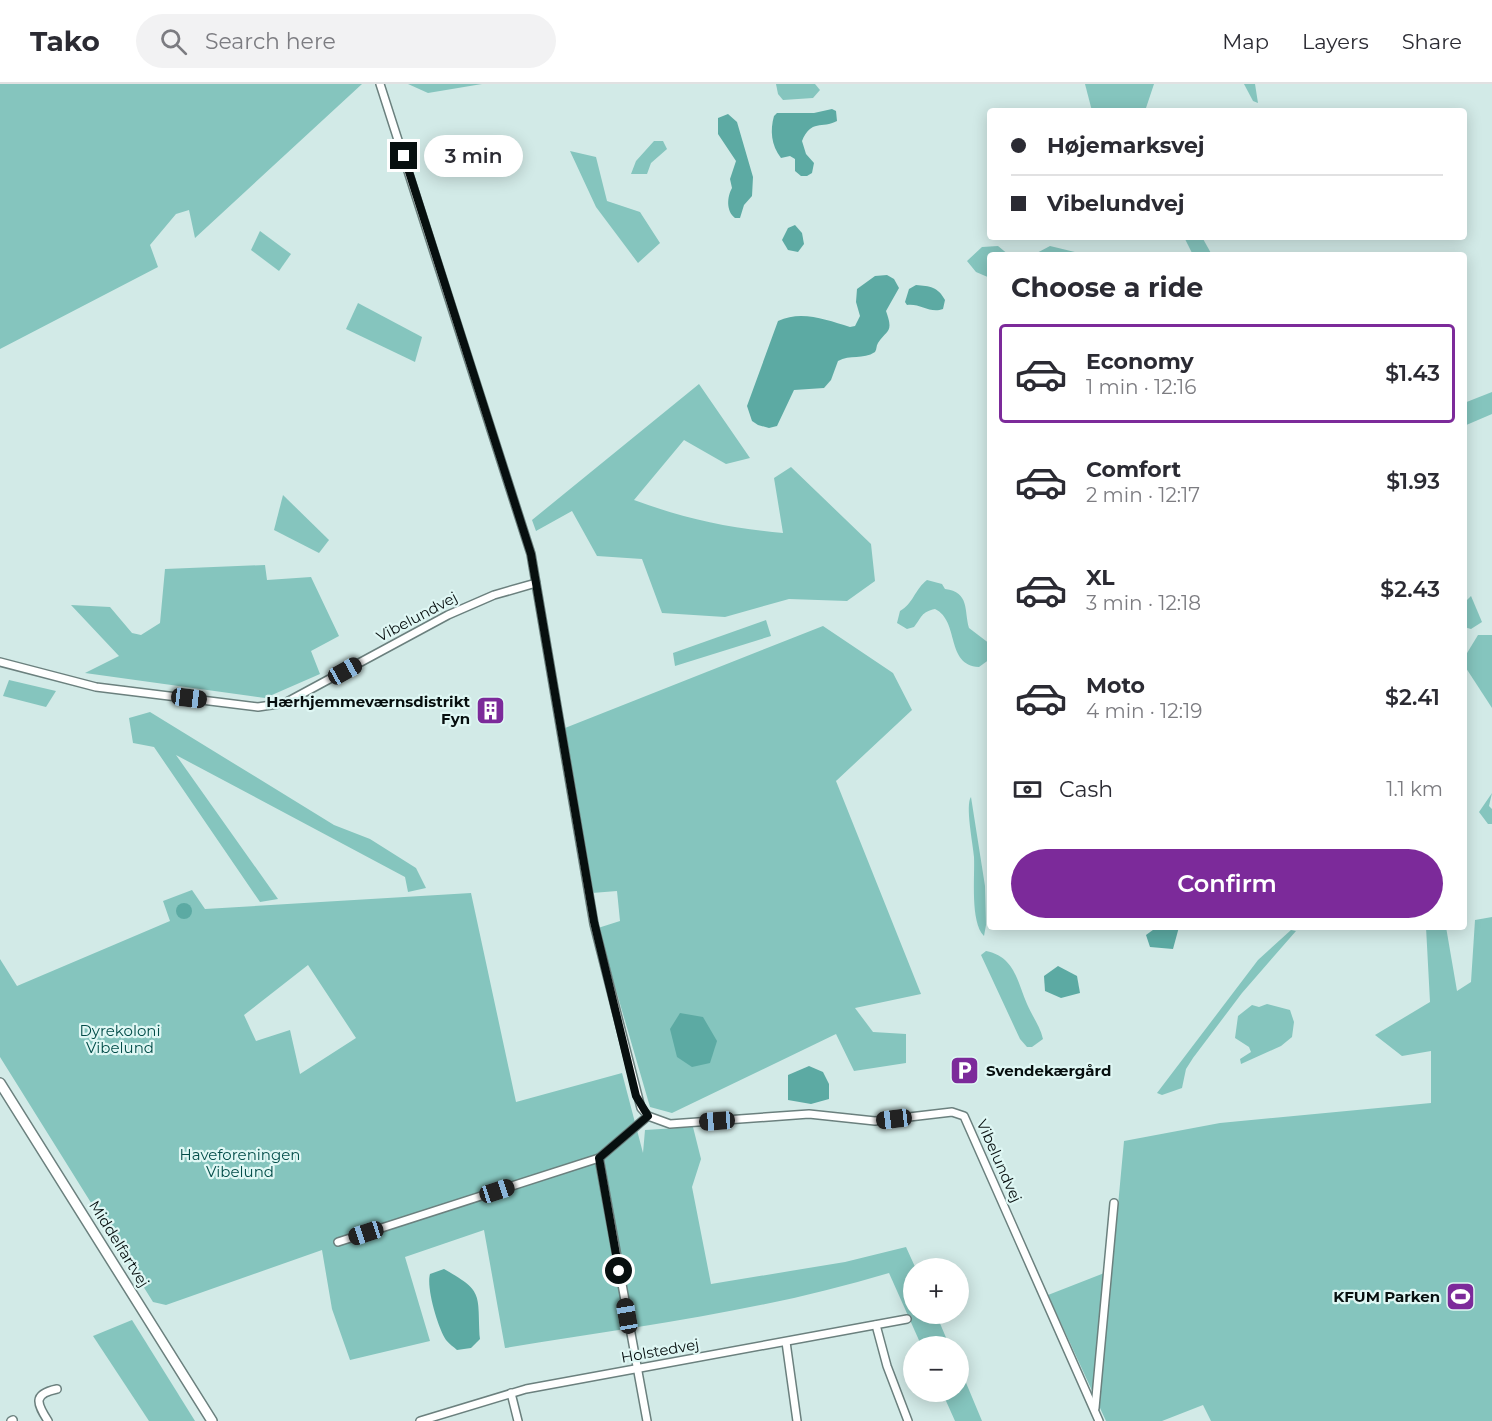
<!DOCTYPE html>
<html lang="en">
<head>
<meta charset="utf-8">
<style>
  body { margin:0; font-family:Montserrat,sans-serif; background:#f2f2f3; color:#2b2b33; height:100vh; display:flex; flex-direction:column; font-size:22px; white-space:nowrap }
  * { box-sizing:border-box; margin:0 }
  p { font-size:20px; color:#7c7c81 }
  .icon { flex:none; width:33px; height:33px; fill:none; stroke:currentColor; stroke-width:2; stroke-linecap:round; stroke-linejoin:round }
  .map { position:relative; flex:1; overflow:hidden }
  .sheet { position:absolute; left:987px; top:168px; width:480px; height:678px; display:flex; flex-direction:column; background:#fff; border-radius:6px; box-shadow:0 3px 15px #0003 }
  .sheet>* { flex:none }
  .hud { position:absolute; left:987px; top:24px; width:480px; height:132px; border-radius:6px; box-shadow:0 3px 15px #0003; display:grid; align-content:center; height:132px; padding:0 24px; background:#fff }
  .buttons { position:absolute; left:903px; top:1174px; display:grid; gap:12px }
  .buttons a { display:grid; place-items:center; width:66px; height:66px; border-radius:50%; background:#fff; box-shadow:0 3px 15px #0003; font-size:30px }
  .end { position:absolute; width:27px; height:27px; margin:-14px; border:8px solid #070f0f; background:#fff; box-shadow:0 0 0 3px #fff }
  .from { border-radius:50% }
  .bubble { position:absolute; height:42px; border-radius:21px; background:#fff; box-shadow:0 3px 15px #0003; font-size:20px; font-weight:600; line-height:42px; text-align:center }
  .car { position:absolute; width:18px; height:36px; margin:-18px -9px; border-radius:8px; box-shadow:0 0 4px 2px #0007; background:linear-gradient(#222 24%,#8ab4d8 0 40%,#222 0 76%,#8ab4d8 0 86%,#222 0) }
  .hud b { display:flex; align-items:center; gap:21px; height:57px; font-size:22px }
  .hud b+b { border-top:2px solid #e1e1e2 }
  .hud i { width:15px; height:15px; background:#2b2b33 }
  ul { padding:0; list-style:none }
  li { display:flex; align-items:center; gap:18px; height:99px; margin:0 12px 9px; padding:0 12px; border:3px solid transparent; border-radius:6px }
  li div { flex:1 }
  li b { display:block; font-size:22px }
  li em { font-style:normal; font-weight:600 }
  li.current { border-color:#7c2a9a }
  li>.icon { width:54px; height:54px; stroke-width:1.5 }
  h2 { padding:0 24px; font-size:27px; line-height:72px }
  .pay { display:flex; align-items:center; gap:15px; height:66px; padding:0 24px; font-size:22px }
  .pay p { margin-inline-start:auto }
  .primary-button { display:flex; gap:12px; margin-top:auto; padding:12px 24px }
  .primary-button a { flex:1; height:69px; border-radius:36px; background:#7c2a9a; color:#fff; font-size:24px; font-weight:600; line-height:69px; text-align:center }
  header { display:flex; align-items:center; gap:36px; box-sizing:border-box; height:84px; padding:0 30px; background:#fff; border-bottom:2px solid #e1e1e2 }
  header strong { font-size:28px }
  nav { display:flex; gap:33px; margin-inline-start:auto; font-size:21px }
  .search { width:420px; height:54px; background:#f2f2f3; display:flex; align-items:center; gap:15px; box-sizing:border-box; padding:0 21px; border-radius:33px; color:#7c7c81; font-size:22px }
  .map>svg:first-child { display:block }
</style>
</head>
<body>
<header>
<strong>Tako</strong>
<div class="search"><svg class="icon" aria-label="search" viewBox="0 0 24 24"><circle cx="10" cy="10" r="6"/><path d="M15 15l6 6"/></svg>Search here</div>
<nav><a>Map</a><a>Layers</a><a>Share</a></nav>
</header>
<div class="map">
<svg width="1492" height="1337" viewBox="0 0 1492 1337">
  <rect width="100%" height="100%" fill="#d2eae7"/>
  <g fill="#85c5be" fill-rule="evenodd">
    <polygon points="0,0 362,0 195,154 189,126 176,130 150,161 158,183 0,265"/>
    <polygon points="408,0 482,0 428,9"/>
    <polygon points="776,0 815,0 820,6 813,14 783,16 778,10"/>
    <polygon points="1085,0 1154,0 1145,27 1092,27"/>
    <polygon points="1244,0 1255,0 1258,19 1253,17"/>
    <polygon points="654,57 663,57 667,65 651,79 647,90 631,90 636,77"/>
    <polygon points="570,67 596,73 607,117 640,128 660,159 638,179 596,123"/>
    <polygon points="260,147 291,170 279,187 251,166"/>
    <polygon points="1184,153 1202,153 1212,171 1193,171"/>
    <polygon points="998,162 1009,171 990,171 990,194 976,188 967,177 982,163"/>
    <polygon points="1050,162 1079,169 1081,171 1033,171"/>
    <polygon points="358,219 422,253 415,278 346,245"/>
    <path d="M699,300l51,74 -24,6 -42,-24 -50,60c52,19 94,28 149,33l-9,-55 17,-11 80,77 4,37 -28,20 -58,-2 -64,18 -63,-4 -20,-54 -45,-3 -25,-45 -36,20 -4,-11z"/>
    <polygon points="1492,308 1492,330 1464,342 1464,319"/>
    <polygon points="283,411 329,456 319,469 274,446"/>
    <polygon points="265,481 267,496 311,493 339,552 311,567 320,590 265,614 85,589 119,572 71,521 110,523 132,549 141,551 160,539 165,485"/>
    <path d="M927,496l15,4 3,5c25,3 19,22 24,39l21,16v15l-11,8c-34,-2 -19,-46 -44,-58 -14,3 -13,8 -21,18l-7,2 -10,-6 3,-12c13,-7 15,-22 27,-31z"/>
    <polygon points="1471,512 1482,538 1471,545 1464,543 1464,519"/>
    <polygon points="766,536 771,552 675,582 673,569"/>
    <polygon points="823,542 893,589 912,626 836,697 921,910 855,924 873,948 906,950 906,979 854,987 836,950 672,1029 650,1023 598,844 620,837 617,807 592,809 565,644"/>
    <polygon points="1478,551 1492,551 1492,624 1464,581 1464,574"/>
    <polygon points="9,596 56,607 46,623 3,612"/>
    <polygon points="150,628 334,741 370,755 416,784 426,804 408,808 405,793 176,671 278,815 260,818 154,663 133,659 129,634"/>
    <polygon points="1492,709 1489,722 1492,725 1492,740 1488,740 1479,728"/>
    <path d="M971,713l14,89 1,39 -2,11c-14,-14 -9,-59 -10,-79 -1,-13 -9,-52 -3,-60z"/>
    <path d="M192,806l13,19 266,-16 45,209 106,-29 21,80 2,-23 48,-3 8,32 -9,28 19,97 134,-22 61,-15 10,22h-2v45h22l14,33h-28l-33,-74c-125,38 -255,54 -384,75l-21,-118 -79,27 25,84 -80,19 -18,-51 -10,-59 -156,55 -13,-3 -153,-245v-98l17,27 153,-65 -7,-20zM308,881l48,73 -56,36 -10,-44 -34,11 -12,-26z"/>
    <polygon points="1492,833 1492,1337 1211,1337 1203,1321 1162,1337 1106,1337 1048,1211 1112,1186 1124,1057 1220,1039 1431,1019 1431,967 1402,972 1375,951 1430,918 1426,843 1446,843 1457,907 1471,898 1475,836"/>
    <polygon points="1291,846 1296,847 1242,909 1193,974 1186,985 1182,1004 1162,1011 1157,1009 1258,876"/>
    <path d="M986,867c29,6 31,30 41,53 5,12 13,22 16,35l-11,8h-5l-7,-8 -39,-84z"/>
    <polygon points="1267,920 1290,926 1294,938 1292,953 1281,962 1241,980 1240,975 1251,968 1249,963 1235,954 1238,932 1252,921 1259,923"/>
    <polygon points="132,1236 195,1337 149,1337 93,1252"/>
    <polygon points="959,1282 982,1337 955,1337 942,1308 958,1308"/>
  </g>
  <g fill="#5caaa3">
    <path d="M832,25l4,2 1,10c-15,8 -26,-2 -35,20l4,13 8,9 -2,10 -5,3h-6l-6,-5v-12l-5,-3 -9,2c-10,-13 -11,-28 -7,-42l3,-3h37z"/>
    <path d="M728,30l9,8 16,55 -1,19 -8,9 -4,13h-5c-9,-7 -8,-21 -3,-30l-2,-9 6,-18 -18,-27v-16z"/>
    <polygon points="795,141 802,149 804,160 798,168 788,166 782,156 788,144"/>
    <path d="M887,191l7,4 5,9 -13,23c8,22 1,18 -8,32 -2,3 -1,6 -3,9 -12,8 -25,2 -37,9l-7,19 -7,8 -30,2 -17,36 -8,2 -11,-3 -6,-4 -5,-15 31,-85c24,-11 48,-1 72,6l5,-1 5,-10 -4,-14 1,-13 18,-13z"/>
    <path d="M916,201c14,1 22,2 29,15l-2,9c-13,5 -23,-6 -36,-4l-2,-3 4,-13z"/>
    <circle cx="184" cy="827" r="8"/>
    <polygon points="1157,843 1179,843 1173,865 1150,863 1146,851"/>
    <polygon points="1058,882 1077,892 1080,909 1061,914 1045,907 1044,892"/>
    <polygon points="680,929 703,933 717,957 710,979 692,983 677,973 670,945"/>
    <polygon points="809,982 823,988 829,1000 829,1015 811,1020 788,1016 788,991"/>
    <path d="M444,1185c41,23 33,25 36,70l-9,9 -14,2c-3,-3 -8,-6 -11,-10 -8,-12 -20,-52 -16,-66z"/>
  </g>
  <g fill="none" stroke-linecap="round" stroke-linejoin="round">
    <defs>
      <g id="street">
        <polyline points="380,0 531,470 594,840 641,1024 648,1032 670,1040 809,1030 875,1037 952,1028 964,1032 1099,1337"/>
        <polyline points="0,578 96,603 258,623 285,619 448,531 494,511 536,499"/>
        <polyline points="599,1074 647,1337"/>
        <polyline points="338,1158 599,1074 648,1032"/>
        <polyline points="876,1241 887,1282 908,1337"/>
        <polyline points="786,1258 797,1337"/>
        <polyline points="511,1309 518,1337"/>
        <polyline points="1095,1324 1114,1119"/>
        <polyline points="11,1337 13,1336"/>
        <path d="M48,1337c-11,-17 -16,-27 9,-32"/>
        <polyline points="420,1337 526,1305 907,1235"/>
      </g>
      <polyline id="secondary" points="0,999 212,1337"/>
    </defs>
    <use href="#street" stroke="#6b807e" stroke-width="10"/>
    <use href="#secondary" stroke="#6b807e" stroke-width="12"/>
    <use href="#street" stroke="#fff" stroke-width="7"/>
    <use href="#secondary" stroke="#fff" stroke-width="9"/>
  </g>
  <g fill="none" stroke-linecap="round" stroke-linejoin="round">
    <polyline stroke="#070f0f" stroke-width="8" points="404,72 531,470 594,838 636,1012 648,1032 599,1074 619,1187"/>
  </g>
  <defs>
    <symbol id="building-square" viewBox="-11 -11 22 22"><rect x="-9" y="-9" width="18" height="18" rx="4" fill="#7c2a9a" stroke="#dff7f4"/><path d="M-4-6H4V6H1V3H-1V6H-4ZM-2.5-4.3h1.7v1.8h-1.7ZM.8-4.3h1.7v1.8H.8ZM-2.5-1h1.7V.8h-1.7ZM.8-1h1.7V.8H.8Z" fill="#fff"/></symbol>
    <symbol id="parking-square" viewBox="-11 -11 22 22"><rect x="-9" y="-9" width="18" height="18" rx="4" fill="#7c2a9a" stroke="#dff7f4"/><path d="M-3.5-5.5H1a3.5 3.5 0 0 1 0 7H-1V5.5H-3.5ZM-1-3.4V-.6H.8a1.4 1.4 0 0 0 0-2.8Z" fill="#fff"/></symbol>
    <symbol id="stadium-square" viewBox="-11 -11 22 22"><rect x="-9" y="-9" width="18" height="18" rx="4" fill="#7c2a9a" stroke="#dff7f4"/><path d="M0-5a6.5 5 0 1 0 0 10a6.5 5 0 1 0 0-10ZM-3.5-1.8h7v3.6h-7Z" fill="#fff"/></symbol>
  </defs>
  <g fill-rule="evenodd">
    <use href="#building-square" x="474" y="610" width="33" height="33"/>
    <use href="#parking-square" x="948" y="970" width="33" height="33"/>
    <use href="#stadium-square" x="1444" y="1196" width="33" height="33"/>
  </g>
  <g text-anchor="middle" stroke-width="4.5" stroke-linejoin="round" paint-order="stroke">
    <g font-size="15" fill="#070f0f" stroke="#dff7f4">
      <text transform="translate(417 533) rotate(-28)" y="5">Vibelundvej</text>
      <text transform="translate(999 1077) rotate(66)" y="5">Vibelundvej</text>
      <text transform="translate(119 1160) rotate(58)" y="5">Middelfartvej</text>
      <text transform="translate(660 1267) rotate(-10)" y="5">Holstedvej</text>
    </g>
    <g font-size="15" font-weight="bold" fill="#070f0f" stroke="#dff7f4" text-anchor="end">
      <text x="470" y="623">Hærhjemmeværnsdistrikt<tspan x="470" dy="17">Fyn</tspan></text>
      <text x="986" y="992" text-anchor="start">Svendekærgård</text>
      <text x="1440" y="1218">KFUM Parken</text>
    </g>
    <g font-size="15" fill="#034d49" stroke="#dff7f4">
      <text x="120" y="952">Dyrekoloni<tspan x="120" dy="17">Vibelund</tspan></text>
      <text x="240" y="1076">Haveforeningen<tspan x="240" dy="17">Vibelund</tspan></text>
    </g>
  </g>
</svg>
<div class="buttons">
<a>+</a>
<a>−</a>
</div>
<i class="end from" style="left:619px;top:1187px"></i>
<i class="end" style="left:404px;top:72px"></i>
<div class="bubble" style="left:424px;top:51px;width:99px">3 min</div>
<i class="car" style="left:345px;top:587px;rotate:61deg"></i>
<i class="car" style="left:189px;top:614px;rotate:97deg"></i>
<i class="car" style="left:894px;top:1035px;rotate:263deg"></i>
<i class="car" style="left:717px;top:1037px;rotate:266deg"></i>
<i class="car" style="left:497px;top:1107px;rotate:72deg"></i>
<i class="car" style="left:366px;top:1149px;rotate:252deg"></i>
<i class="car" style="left:627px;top:1232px;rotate:350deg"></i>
<div class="hud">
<b><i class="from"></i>Højemarksvej</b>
<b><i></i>Vibelundvej</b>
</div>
<section class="sheet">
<h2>Choose a ride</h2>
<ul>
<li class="current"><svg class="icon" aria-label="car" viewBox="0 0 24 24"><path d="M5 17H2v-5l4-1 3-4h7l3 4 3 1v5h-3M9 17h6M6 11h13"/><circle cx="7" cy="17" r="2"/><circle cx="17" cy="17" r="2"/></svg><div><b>Economy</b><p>1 min · 12:16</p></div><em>$1.43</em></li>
<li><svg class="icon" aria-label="car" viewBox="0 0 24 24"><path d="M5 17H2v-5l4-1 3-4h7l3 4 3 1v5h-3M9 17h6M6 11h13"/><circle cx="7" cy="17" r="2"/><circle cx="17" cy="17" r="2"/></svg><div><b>Comfort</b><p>2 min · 12:17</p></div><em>$1.93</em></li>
<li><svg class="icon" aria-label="car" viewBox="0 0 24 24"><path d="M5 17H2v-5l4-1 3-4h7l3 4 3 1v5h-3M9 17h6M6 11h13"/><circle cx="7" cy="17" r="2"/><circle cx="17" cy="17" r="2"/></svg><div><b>XL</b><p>3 min · 12:18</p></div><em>$2.43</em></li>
<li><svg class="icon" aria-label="car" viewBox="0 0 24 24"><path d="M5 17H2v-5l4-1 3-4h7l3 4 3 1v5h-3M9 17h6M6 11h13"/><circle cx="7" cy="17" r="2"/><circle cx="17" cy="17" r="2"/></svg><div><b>Moto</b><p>4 min · 12:19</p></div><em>$2.41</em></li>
</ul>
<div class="pay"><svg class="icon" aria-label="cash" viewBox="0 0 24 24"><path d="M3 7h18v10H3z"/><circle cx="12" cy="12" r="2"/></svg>Cash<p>1.1 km</p></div>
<div class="primary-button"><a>Confirm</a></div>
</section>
</div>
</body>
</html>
